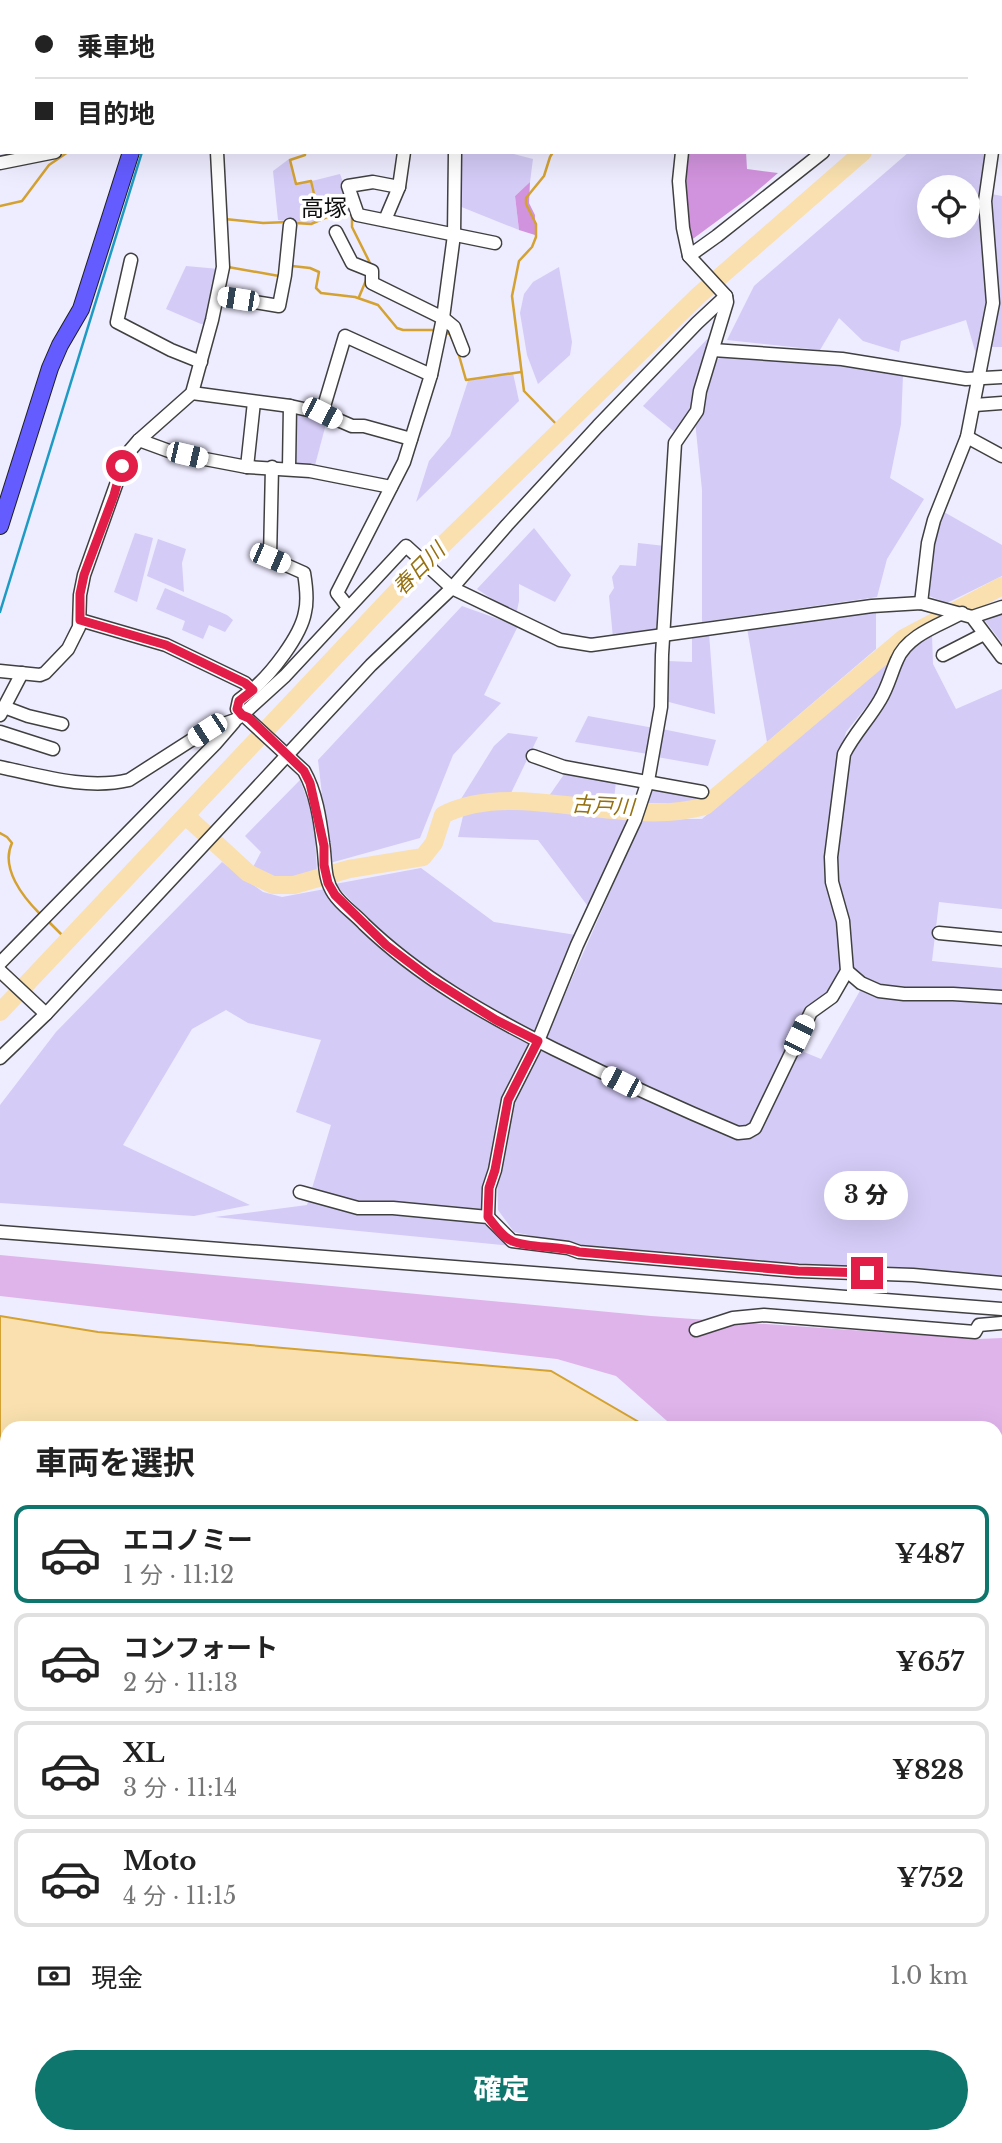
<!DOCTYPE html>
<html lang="ja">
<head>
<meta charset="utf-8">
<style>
  body { margin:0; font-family:"Libre Baskerville","Noto Sans JP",serif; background:#f6f6f6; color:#222; height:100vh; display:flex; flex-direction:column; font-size:26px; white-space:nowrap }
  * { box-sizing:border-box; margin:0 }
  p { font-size:23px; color:#767676 }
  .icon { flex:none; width:38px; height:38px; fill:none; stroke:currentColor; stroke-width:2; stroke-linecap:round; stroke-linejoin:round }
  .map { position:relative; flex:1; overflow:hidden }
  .sheet { position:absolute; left:0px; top:1421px; width:1003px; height:723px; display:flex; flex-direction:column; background:#fff; border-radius:21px 21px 0 0; box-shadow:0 7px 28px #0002 }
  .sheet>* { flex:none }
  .hud { position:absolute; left:0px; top:0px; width:1003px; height:154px; box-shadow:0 7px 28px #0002; display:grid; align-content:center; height:154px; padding:0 35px; background:#fff }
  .controls { position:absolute; left:917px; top:175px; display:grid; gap:14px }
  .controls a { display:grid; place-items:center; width:63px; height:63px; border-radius:50%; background:#fff; box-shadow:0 7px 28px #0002; font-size:35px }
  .end { position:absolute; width:32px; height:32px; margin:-16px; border:9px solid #e11d48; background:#fff; box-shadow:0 0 0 4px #fff }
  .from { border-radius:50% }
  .bubble { position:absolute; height:49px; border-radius:24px; background:#fff; box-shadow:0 7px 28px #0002; font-size:23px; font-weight:800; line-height:49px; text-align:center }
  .car { position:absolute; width:21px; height:42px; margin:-21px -10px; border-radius:9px; box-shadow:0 0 5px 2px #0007; background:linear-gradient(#fff 24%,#345 0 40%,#fff 0 76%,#345 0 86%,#fff 0) }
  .hud b { display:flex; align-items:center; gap:24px; height:66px; font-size:26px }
  .hud b+b { border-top:2px solid #e0e0e0 }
  .hud i { width:18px; height:18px; background:#222 }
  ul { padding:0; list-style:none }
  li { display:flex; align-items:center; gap:21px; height:98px; margin:0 14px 10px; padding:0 21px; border:4px solid #e0e0e0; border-radius:14px }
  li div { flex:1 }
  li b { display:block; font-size:26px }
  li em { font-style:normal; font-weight:800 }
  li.selected { border-color:#0f766e }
  li>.icon { width:63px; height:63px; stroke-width:1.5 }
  h2 { padding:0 35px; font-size:32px; line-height:84px }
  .pay { display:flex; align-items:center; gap:18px; height:77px; padding:0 35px; font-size:26px }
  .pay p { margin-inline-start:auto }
  .action { display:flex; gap:14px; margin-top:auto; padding:14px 35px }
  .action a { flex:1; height:80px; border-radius:42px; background:#0f766e; color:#fff; font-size:28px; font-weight:800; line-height:80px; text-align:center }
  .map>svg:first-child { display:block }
</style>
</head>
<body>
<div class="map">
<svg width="1002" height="2143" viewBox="0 0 1002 2143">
  <rect width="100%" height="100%" fill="#eeecff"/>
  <g fill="#d4cbf6" fill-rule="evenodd">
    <polygon points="459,152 506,152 533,159 530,182 515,196 519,230 459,206"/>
    <path d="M909,152h77l1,144 -9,65 -12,-41 -65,21 -2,11 -36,-11 -24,-23 -19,32 -93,-10 27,-54zM929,187h39v39h-39z"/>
    <polygon points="289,159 296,184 310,181 318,220 310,223 300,223 278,220 273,171"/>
    <polygon points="340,174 354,212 334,212 320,219 312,181"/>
    <polygon points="991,194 1002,196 1002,347 990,347 998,306"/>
    <polygon points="186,266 219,269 207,325 201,324 166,309"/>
    <polygon points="559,267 572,342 570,355 538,384 527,355 520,313 524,294 533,282"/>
    <polygon points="715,331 693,410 676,433 643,406"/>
    <polygon points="721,357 838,363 903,375 901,424 890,478 924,499 887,559 877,597 702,622 702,490 695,421 714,362"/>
    <polygon points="513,373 519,401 416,502 429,461 450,436 468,381"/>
    <polygon points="295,410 327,420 314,469 292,464"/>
    <polygon points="944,512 1002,545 1002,576 947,603 929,596 927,589 934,536"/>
    <polygon points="534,528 571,575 555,602 519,584 519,601 516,615 477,589"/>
    <polygon points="135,533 153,538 137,602 114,592"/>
    <polygon points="158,539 186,549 182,563 184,592 147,576"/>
    <polygon points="638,543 665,546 660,630 613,638 609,596 614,588 612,577 620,565 636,566"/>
    <polygon points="165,588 227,615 233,620 225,632 209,625 203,639 182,630 185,621 156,609"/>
    <polygon points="462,606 518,626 484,695 501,703 453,755 420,838 330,863 318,760"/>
    <polygon points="876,610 876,649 767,742 747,628"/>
    <polygon points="1002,614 1002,643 983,618"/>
    <polygon points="709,633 715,714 665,701 667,661 692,662 692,636"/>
    <polygon points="932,635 933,664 956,709 1002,689 1002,909 939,902 932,961 1002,968 1002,992 903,989 866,981 852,971 835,881 848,761 902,655"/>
    <polygon points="888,662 887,677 879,691 846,732 839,758 825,857 839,921 842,971 829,995 807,1010 754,1124 746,1129 737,1128 546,1038 642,819 702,819"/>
    <polygon points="588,716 654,728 648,754 575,742"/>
    <polygon points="662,729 716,740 708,766 657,757"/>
    <polygon points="508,733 538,737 511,793 461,799 494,746"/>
    <polygon points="565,773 616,781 614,800 549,796"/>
    <polygon points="300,780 314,818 317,872 287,879 273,878 253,867 261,852 245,836"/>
    <polygon points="651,788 704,798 695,804 646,803"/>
    <polygon points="492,808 541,808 630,816 590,909 538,840 458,837 464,812"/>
    <polygon points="222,862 263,892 282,897 325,889 386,951 531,1041 504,1097 484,1222 512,1246 215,1217 307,1205 331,1125 296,1112 321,1040 248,1023 226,1010 192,1029 123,1145 250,1205 194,1216 0,1203 0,1105 56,1032"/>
    <polygon points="421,868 494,922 576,935 535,1033 484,1006 391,943 335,884"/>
    <polygon points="861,989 1002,1001 1002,1279 788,1265 580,1246 514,1232 498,1210 497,1178 510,1101 539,1044 743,1137 799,1050 821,1059"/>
  </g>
  <g fill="#dfb4eb">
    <polygon points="0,1255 651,1316 979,1339 1002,1338 1002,1487 996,1486 996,1428 675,1428 616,1376 557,1359 0,1296"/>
    <polygon points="565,2137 604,2137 602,2141 605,2143 570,2143"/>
  </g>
  <g fill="#d193dd">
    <polygon points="687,152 746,152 747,169 778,173 751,196 690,241 686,191"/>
    <polygon points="530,182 529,203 535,215 535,235 519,230 515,196"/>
  </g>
  <g fill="#f9e0ae" stroke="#d4a231" stroke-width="2">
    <polygon points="0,1316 98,1332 551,1371 649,1428 7,1428 7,1711 0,1705"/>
    <polygon points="996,1512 1002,1513 1002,1971 996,1972"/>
  </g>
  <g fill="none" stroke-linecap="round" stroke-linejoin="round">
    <g stroke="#d4a231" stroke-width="2.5">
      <polyline points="103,2 104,0"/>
      <polyline points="305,152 305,155 290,160 296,184 311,181 320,220"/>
      <polyline points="553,152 550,157 544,176 526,198 526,204 536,224 536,237 532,247 519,261 512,296 524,391 561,429"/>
      <polyline points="0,206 22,201 49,165 68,152"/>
      <polyline points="225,219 263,223 288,222"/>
      <polyline points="295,223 311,224 334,214 352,214 352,227 371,265"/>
      <polyline points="228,267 279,276"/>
      <polyline points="290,267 292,266 310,268 319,272 316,288 321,293 355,297 378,305 397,328 403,330 436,330"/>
      <polyline points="359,297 367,278"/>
      <polyline points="446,333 450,334 454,343"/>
      <polyline points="458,352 466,380 521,372"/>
      <path d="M0,833l7,4 5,6c-12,25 11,54 28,71"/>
      <polyline points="48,921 68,941"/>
    </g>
    <g stroke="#f9e0ae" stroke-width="18">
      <polyline points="1001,30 1002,29"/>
      <path d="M186,816l62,57 25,12h21l55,-16 74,-12 11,-14 9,-28c21,-11 45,-14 68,-14 61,0 137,22 194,5l199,-168 98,-52"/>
      <polyline points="0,1012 415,572 699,295 863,152"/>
      <polyline points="446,2137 449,2143"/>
    </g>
    <defs>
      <g id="minor">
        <polyline points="571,0 573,2"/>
        <polyline points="209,2 210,0"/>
        <polyline points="326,2 326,0"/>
        <polyline points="378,2 379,0"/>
        <polyline points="649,2 649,0"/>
        <polyline points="749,2 749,0"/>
        <polyline points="935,2 935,0"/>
        <polyline points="0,59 2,59"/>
        <polyline points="1001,95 1002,89"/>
        <polyline points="0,163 55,152"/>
        <polyline points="399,187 373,182 348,186 358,215 495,243"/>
        <polyline points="385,220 399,187 404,152"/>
        <polyline points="336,232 352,263 372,271 372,283 443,318 454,327 463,350"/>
        <polyline points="689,256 717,236 823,152"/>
        <polyline points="131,260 117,322 171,350 201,362"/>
        <polyline points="218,296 279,306 285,275 290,225"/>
        <polyline points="713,350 842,359 966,379 1002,377"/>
        <polyline points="192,393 290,406 322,413 352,426 364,426 411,439"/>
        <polyline points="975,405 1002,403"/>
        <polyline points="322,413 345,336 431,375"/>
        <polyline points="967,437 1002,456"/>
        <polyline points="139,440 169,451 205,459 247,467 310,471 391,487"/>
        <polyline points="247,467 254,402"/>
        <polyline points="289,468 290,406"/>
        <polyline points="921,603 928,543 934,520 967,437 993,303 985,201 992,152"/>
        <polyline points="348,607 337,593 404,462 431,375 443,318 454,235 455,152"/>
        <polyline points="972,617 1002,607"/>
        <path d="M80,620l86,25 79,38 7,7 -13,10 -2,9 67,62c12,21 16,48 19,72 3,18 0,35 11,51 7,11 21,20 30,30 55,53 122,91 190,125 61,30 122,58 184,84l10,-1 7,-4 56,-116 21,-15 15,-26 -4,-50 -11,-39 -1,-25 13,-103c10,-20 25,-35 36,-54 8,-13 11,-27 17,-40 10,-25 43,-35 65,-47"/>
        <polyline points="943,655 984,634"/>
        <polyline points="0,671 40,675 45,673 68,649 79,627 80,595 84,575 127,454 139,440 192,393 212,320 223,267 217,152"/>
        <path d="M252,690c19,-16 49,-54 53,-78 3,-12 1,-27 -1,-39l-34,-15 2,-91"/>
        <polyline points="4,707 28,716 62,724"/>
        <polyline points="0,715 22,673"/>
        <polyline points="0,732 53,749"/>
        <polyline points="533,756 564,767 702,792"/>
        <path d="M0,767c42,9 87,23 129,13l78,-50 28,-10 7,-5 43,-39 121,-130 46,42 108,52 31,5 281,-39 49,-3 51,14 30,40"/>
        <polyline points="939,933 1002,939"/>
        <polyline points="0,963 215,744 234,722"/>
        <polyline points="0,971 46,1014"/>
        <polyline points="847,971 861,983 879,991 904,994 953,994 1002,997"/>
        <polyline points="0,1058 46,1014 371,665 452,588 507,525 598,426 697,323 726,296"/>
        <polyline points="300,1192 358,1208 393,1208 488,1217 512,1241 568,1248 579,1252 798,1271 913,1275 1002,1283"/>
        <polyline points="488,1217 489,1188 495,1170 508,1100 538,1041 577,945 635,820 648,781 661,707 662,655 675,443 697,411 700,391 727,302 726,296 689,256 683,228 679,181 682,152"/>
        <polyline points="0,1232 1002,1309"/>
        <polyline points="696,1330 733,1318 764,1315 975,1332 979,1325 1002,1323"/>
        <polyline points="0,1934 7,1936"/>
        <polyline points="0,2010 7,2003"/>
        <polyline points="0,2053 7,2059"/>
        <polyline points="0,2089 7,2081"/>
        <polyline points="92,2143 101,2137"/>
        <polyline points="905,2143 911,2137"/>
        <polyline points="987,2143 1002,2142"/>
      </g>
      <g id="major">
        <polyline points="113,2 113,0"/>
        <polyline points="1001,62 1002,63"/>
        <polyline points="0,110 2,109"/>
        <polyline points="0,526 50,368 60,345 81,309 131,152"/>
      </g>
    </defs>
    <use href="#minor" stroke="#404040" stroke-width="15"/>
    <use href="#major" stroke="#1e1e1e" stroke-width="18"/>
    <use href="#minor" stroke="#fff" stroke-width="12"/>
    <use href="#major" stroke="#645cff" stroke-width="16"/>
    <g stroke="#1e9bc4" stroke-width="2.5">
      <polyline points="217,2 219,0"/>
      <polyline points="0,612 142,152"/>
    </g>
  </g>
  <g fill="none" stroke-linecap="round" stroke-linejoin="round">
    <path stroke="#e11d48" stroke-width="9" d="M122,466l-8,29 -30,80 -4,19v26l86,25 79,38 8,7 -14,11 -2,8 5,6 7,3 55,53 6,12 14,63v19l4,18 7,12 51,50 45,34 65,41 42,21 -30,59 -13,70 -6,18 -1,29c6,7 14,20 24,24 18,8 47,4 67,11l219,19 69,2"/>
  </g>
  <g text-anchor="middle" stroke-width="7" stroke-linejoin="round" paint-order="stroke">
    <g font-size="21" font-style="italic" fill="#967110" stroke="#fff">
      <text transform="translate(419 569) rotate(-45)" y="7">春日川</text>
      <text transform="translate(603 806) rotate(3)" y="7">古戸川</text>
    </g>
    <g font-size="23" fill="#0d0d0d" stroke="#fff">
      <text x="324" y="216">高塚</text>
    </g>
  </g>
</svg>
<div class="controls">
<a><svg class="icon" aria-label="locate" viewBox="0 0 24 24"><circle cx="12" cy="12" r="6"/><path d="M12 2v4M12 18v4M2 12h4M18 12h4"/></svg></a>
</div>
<i class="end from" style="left:122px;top:466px"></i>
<i class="end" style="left:867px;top:1273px"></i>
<div class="bubble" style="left:824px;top:1171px;width:84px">3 分</div>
<i class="car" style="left:238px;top:299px;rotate:279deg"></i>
<i class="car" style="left:322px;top:413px;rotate:117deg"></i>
<i class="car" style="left:187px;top:455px;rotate:103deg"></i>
<i class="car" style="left:270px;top:558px;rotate:113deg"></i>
<i class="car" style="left:207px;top:730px;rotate:237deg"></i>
<i class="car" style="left:799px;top:1035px;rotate:26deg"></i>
<i class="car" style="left:621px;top:1082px;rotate:297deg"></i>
<div class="hud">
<b><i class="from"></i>乗車地</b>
<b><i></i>目的地</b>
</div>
<section class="sheet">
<h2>車両を選択</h2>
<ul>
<li class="selected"><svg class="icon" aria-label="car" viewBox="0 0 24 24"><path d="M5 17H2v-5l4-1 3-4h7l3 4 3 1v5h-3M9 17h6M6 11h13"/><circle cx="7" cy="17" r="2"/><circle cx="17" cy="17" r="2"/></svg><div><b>エコノミー</b><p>1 分 · 11:12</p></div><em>¥487</em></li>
<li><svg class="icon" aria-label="car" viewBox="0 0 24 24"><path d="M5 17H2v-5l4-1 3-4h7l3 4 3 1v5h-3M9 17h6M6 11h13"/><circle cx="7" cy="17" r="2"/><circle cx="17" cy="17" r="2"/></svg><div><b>コンフォート</b><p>2 分 · 11:13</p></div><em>¥657</em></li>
<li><svg class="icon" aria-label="car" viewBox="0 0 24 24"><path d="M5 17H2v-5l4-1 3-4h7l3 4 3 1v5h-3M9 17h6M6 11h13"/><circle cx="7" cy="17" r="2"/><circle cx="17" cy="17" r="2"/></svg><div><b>XL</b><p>3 分 · 11:14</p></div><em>¥828</em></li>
<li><svg class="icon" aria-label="car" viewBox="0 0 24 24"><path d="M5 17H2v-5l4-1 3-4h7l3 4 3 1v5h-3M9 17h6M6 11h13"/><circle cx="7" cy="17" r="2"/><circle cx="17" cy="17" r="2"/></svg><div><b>Moto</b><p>4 分 · 11:15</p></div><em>¥752</em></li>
</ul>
<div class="pay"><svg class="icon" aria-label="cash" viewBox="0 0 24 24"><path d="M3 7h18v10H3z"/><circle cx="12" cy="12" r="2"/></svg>現金<p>1.0 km</p></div>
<div class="action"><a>確定</a></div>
</section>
</div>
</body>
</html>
